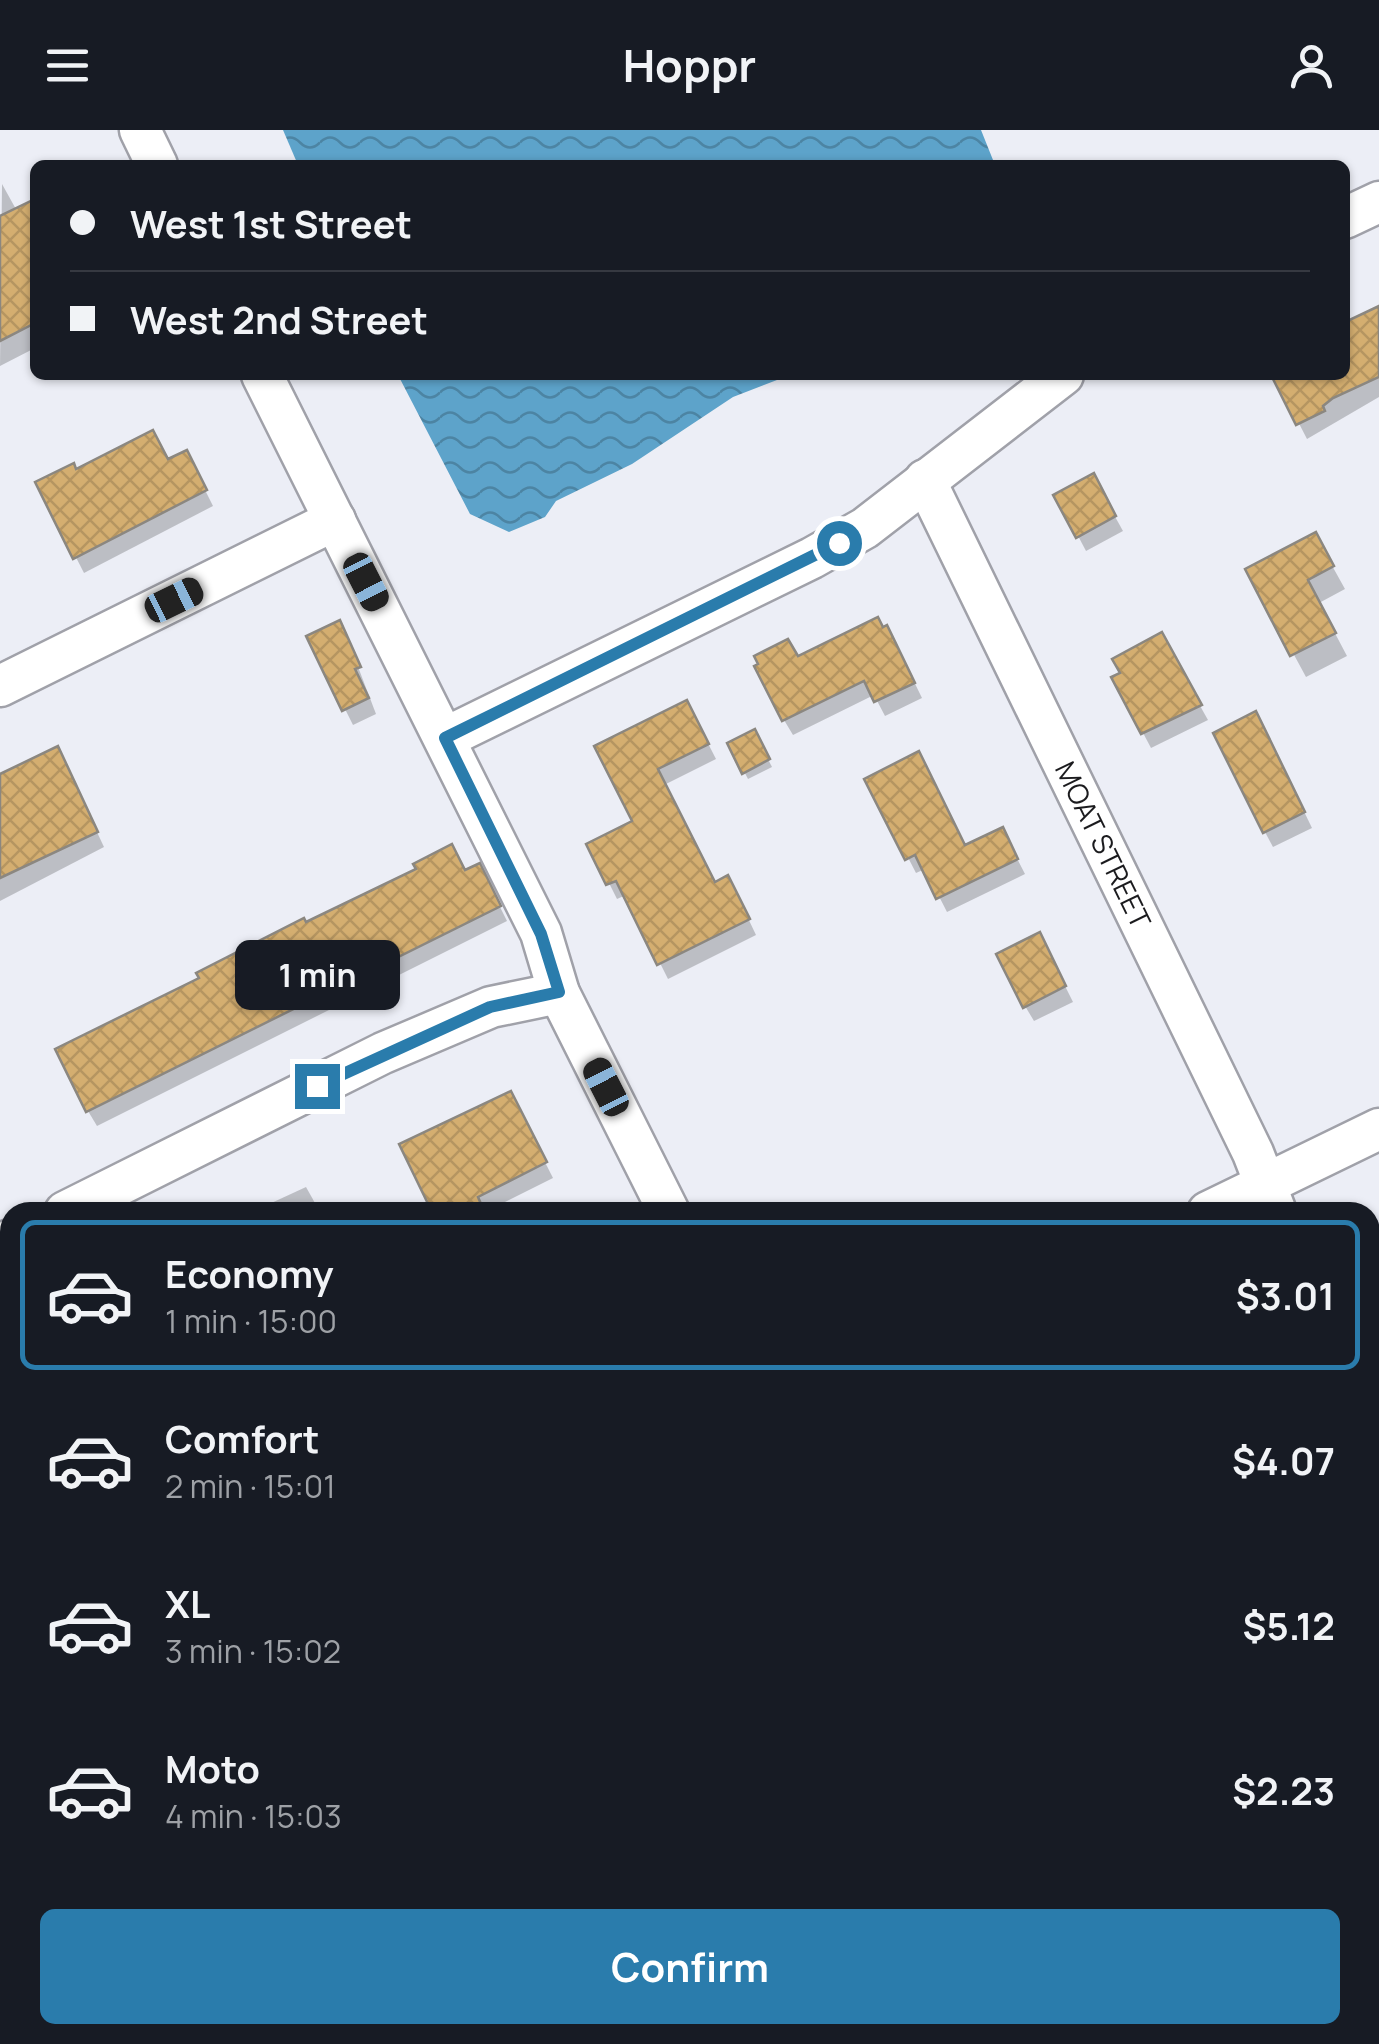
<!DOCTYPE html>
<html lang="en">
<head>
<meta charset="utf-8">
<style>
  body { margin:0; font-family:Manrope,sans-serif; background:#20242c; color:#f1f3f6; height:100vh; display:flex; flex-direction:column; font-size:38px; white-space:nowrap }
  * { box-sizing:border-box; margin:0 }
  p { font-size:32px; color:#9ea1a6 }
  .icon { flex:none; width:55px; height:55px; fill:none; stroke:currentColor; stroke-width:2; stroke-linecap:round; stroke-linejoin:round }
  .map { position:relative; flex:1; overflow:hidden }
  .side { position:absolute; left:0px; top:1072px; width:1380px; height:842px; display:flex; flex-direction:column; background:#171b24; border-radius:30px 30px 0 0; box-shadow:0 2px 8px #0004 }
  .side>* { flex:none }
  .banner { position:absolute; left:30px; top:30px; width:1320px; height:220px; border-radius:15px; box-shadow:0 2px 8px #0004; display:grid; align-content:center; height:220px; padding:0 40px; background:#171b24 }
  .end { position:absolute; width:45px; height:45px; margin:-22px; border:12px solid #2a7cac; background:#fff; box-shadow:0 0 0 5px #fff }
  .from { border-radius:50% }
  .bubble { position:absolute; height:70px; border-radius:15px; background:#171b24; box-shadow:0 2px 8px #0004; font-size:32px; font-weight:700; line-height:70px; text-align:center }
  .car { position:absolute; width:30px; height:60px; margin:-30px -15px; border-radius:12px; box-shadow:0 0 8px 2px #0007; background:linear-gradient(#222 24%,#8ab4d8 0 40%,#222 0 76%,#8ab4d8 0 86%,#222 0) }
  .banner b { display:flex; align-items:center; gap:35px; height:95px; font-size:38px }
  .banner b+b { border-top:2px solid #363941 }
  .banner i { width:25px; height:25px; background:#f1f3f6 }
  ul { padding:18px 0 0; list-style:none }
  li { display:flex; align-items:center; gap:30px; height:150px; margin:0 20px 15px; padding:0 20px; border:5px solid transparent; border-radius:15px }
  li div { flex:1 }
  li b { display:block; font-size:38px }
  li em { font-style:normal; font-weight:700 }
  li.current { border-color:#2a7cac }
  li>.icon { width:90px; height:90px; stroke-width:1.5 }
  .cta { display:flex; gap:20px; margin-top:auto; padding:20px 40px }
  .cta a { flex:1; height:115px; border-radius:15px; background:#2a7cac; color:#fff; font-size:40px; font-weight:700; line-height:115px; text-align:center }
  header { display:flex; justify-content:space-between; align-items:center; height:130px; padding:0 40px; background:#171b24; font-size:45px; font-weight:700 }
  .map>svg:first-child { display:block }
</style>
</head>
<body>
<header><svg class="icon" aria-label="menu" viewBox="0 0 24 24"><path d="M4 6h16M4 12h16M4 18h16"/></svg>Hoppr<svg class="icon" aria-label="person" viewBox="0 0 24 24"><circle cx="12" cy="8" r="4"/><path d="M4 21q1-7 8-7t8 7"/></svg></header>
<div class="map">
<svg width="1379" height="1914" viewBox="0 0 1379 1914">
  <defs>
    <pattern id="forest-crowns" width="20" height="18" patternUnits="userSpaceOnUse" patternTransform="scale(2.5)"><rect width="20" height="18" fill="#b2d6b1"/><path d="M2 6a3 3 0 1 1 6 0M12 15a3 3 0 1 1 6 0" fill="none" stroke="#98b798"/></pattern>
    <pattern id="water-waves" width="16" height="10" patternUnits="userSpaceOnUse" patternTransform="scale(2.5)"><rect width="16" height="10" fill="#5da3ca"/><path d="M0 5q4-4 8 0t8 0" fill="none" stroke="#4c84a3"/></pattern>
    <pattern id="building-cross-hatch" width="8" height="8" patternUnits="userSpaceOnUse" patternTransform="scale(2.5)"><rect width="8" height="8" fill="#d4ae70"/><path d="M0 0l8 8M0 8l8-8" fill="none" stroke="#b59561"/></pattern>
  </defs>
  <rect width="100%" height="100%" fill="#eceef6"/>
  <g fill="url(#forest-crowns)">
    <polygon points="10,1171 10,1709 0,1710 0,1176"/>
    <polygon points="1379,1729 1379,1914 1127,1914 1123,1905 1370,1905 1370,1730"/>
    <polygon points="10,1849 10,1905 993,1905 998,1914 0,1914 0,1850"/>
  </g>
  <g fill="url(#water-waves)">
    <polygon points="283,0 981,0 995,35 298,35"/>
    <polygon points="398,245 790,245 733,267 632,334 556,371 545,387 509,402 470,384"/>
  </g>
  <g fill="#0003">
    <polygon points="2,54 17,81 35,72 35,218 0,236"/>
    <polygon points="1379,187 1379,267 1307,309 1274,245 1345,245 1345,193"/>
    <polygon points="167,332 194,338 213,376 84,443 38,353 76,342"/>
    <polygon points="1093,347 1123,401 1086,421 1057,366"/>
    <polygon points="1315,405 1345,459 1319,473 1347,526 1306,547 1248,440"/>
    <polygon points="1161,506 1208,590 1151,618 1114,548"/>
    <polygon points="309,507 347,508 376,584 353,595"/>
    <polygon points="895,513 922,568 885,586 874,565 793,605 784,590 797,529"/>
    <polygon points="695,588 716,629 664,655 715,755 736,763 756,805 668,849 626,765 617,769 590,715 636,693 598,617"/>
    <polygon points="1264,599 1312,698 1273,717 1265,702"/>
    <polygon points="754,602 772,637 748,649 730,614"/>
    <polygon points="65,634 104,717 0,771 0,646"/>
    <polygon points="868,650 965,717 1010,715 1025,744 947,782 925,739 916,743"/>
    <polygon points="465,743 487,751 507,791 97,996 88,981 306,796"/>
    <polygon points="1047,820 1073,872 1034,891 1025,876"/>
    <polygon points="518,979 553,1048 485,1082 435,1082 402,1015"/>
    <polygon points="306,1057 320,1082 252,1082"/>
    <polygon points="1379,1511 1379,1571 1370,1552 1370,1515"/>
  </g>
  <g fill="url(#building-cross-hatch)" stroke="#8b8780" stroke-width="2.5">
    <polygon points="35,69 35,193 0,211 0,86"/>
    <polygon points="1379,176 1379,247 1333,268 1323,276 1325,281 1296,295 1271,245 1345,245 1345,192"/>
    <polygon points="153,300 168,329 187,320 207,360 73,429 35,352 74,333 76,339"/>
    <polygon points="1094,343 1116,386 1076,408 1053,365"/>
    <polygon points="1316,402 1334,436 1308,450 1336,503 1290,526 1245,439"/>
    <polygon points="878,487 883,497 887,495 915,553 874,572 864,551 782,591 754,536 758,534 754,526 788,509 798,526"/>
    <polygon points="340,490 361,537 355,539 369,568 342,581 306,506"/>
    <polygon points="1162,502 1202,575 1141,604 1111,547 1120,543 1112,529"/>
    <polygon points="687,570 709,614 658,639 715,752 728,745 750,789 657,835 616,751 606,755 586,714 632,691 594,616"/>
    <polygon points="1256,581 1305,682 1263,703 1213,603"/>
    <polygon points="755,599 770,629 742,644 727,613"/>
    <polygon points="58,616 98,702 0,748 0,644"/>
    <polygon points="919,621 965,715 1003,697 1018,729 936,769 915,725 905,730 864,649"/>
    <polygon points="452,714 465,740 480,733 501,776 86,982 55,919 199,848 196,843 304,788 306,792 416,739 413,734"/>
    <polygon points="1040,802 1066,856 1023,878 996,824"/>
    <polygon points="511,961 547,1032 478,1067 481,1074 464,1082 432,1082 399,1014"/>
  </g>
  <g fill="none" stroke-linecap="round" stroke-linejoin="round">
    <defs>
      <g id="minor">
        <polyline points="140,0 157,35"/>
        <polyline points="1345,88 1379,72"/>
        <polyline points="262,245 541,803 559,863 669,1082"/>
        <polyline points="925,350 1253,1023 1276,1082"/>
        <polyline points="0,556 335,390"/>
        <polyline points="445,608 812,428 865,398 1063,245"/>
        <polyline points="65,1082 383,923 491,877 559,863"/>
        <polyline points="1208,1082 1379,999"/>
        <polyline points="0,1115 10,1110"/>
        <polyline points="1370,1284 1379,1303"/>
        <polyline points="1078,1905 1082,1914"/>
      </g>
    </defs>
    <use href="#minor" stroke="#a0a1a9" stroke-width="45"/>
    <use href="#minor" stroke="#fff" stroke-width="40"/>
    <defs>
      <g id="rail">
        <polyline points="1370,1673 1379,1673"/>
        <polyline points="1370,1697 1379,1696"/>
        <polyline points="0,1766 10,1765"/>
        <polyline points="0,1789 10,1788"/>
      </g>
    </defs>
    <use href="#rail" stroke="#7c7d82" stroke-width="11"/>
    <use href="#rail" stroke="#fff" stroke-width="8" stroke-dasharray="22" stroke-linecap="butt"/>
  </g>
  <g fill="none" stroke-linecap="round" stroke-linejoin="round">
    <polyline stroke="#2a7cac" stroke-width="12" points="317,956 490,877 559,862 541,804 445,608 839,413"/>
  </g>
  <g text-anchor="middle" stroke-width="9" stroke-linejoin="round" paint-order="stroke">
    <g font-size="28" fill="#1b1b1e" stroke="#fff">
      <text transform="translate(1103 715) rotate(64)" y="10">MOAT STREET</text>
    </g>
  </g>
</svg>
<i class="end from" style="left:839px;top:413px"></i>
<i class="end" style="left:317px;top:956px"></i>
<div class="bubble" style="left:235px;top:810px;width:165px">1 min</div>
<i class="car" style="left:366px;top:452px;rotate:153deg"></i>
<i class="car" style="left:174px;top:470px;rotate:64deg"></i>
<i class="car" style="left:606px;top:957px;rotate:333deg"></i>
<div class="banner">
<b><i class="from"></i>West 1st Street</b>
<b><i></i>West 2nd Street</b>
</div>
<section class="side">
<ul>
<li class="current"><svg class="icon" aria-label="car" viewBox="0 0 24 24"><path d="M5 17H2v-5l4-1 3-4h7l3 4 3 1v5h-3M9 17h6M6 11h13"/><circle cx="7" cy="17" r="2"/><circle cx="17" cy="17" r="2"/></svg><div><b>Economy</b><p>1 min · 15:00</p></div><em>$3.01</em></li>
<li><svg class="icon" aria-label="car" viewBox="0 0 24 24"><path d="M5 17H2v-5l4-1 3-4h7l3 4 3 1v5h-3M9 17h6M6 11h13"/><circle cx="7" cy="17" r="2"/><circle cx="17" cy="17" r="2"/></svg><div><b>Comfort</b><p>2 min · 15:01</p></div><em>$4.07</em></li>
<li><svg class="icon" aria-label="car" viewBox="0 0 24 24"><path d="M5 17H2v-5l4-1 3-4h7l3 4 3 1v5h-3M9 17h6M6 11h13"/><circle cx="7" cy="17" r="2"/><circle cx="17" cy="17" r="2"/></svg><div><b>XL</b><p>3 min · 15:02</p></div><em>$5.12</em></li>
<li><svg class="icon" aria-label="car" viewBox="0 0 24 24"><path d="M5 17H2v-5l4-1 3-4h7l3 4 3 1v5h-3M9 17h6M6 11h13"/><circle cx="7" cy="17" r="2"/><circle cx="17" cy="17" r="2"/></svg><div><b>Moto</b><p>4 min · 15:03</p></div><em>$2.23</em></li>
</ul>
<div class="cta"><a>Confirm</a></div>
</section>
</div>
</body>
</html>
